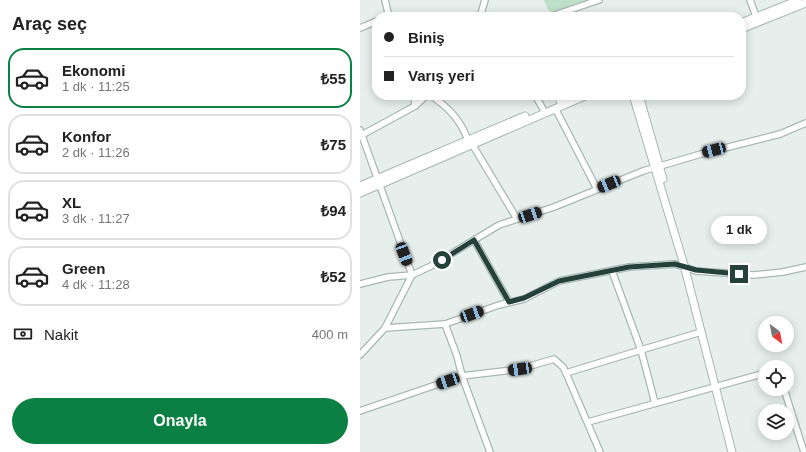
<!DOCTYPE html>
<html lang="tr">
<head>
<meta charset="utf-8">
<style>
  body { margin:0; font-family:Arial,sans-serif; background:#f2f2f2; color:#222; height:100vh; display:flex; flex-direction:column; font-size:15px; white-space:nowrap }
  * { box-sizing:border-box; margin:0 }
  p { font-size:13px; color:#767676 }
  .icon { flex:none; width:22px; height:22px; fill:none; stroke:currentColor; stroke-width:2; stroke-linecap:round; stroke-linejoin:round }
  .map { position:relative; flex:1; overflow:hidden }
  .details { display:flex; flex-direction:column; background:#fff; width:360px }
  .details>* { flex:none }
  .banner { position:absolute; left:12px; top:12px; width:374px; height:88px; border-radius:16px; box-shadow:0 2px 10px #0003; display:grid; align-content:center; height:88px; padding:0 12px; background:#fff }
  .needle { width:26px; rotate:148deg }
  .buttons { position:absolute; left:398px; top:316px; display:grid; gap:8px }
  .buttons a { display:grid; place-items:center; width:36px; height:36px; border-radius:50%; background:#fff; box-shadow:0 2px 10px #0003; font-size:20px }
  .end { position:absolute; width:18px; height:18px; margin:-9px; border:5px solid #24423a; background:#fff; box-shadow:0 0 0 2px #fff }
  .from { border-radius:50% }
  .bubble { position:absolute; height:28px; border-radius:14px; background:#fff; box-shadow:0 2px 10px #0003; font-size:13px; font-weight:800; line-height:28px; text-align:center }
  .car { position:absolute; width:12px; height:24px; margin:-12px -6px; border-radius:5px; box-shadow:0 0 3px 1px #0007; background:linear-gradient(#222 24%,#8ab4d8 0 40%,#222 0 76%,#8ab4d8 0 86%,#222 0) }
  .banner b { display:flex; align-items:center; gap:14px; height:38px; font-size:15px }
  .banner b+b { border-top:1px solid #e0e0e0 }
  .banner i { width:10px; height:10px; background:#222 }
  ul { padding:0; list-style:none }
  li { display:flex; align-items:center; gap:12px; height:60px; margin:0 8px 6px; padding:0 4px; border:2px solid #e0e0e0; border-radius:16px }
  li div { flex:1 }
  li b { display:block; font-size:15px }
  li em { font-style:normal; font-weight:800 }
  li.on { border-color:#0b8043 }
  li>.icon { width:36px; height:36px; stroke-width:1.5 }
  h2 { padding:0 12px; font-size:18px; line-height:48px }
  .pay { display:flex; align-items:center; gap:10px; height:44px; padding:0 12px; font-size:15px }
  .pay p { margin-inline-start:auto }
  .button { display:flex; gap:8px; margin-top:auto; padding:8px 12px }
  .button a { flex:1; height:46px; border-radius:24px; background:#0b8043; color:#fff; font-size:16px; font-weight:800; line-height:46px; text-align:center }
  main { display:flex; flex:1; min-height:0 }
  .map>svg:first-child { display:block }
</style>
</head>
<body>
<main>
<section class="details">
<h2>Araç seç</h2>
<ul>
<li class="on"><svg class="icon" aria-label="car" viewBox="0 0 24 24"><path d="M5 17H2v-5l4-1 3-4h7l3 4 3 1v5h-3M9 17h6M6 11h13"/><circle cx="7" cy="17" r="2"/><circle cx="17" cy="17" r="2"/></svg><div><b>Ekonomi</b><p>1 dk · 11:25</p></div><em>₺55</em></li>
<li><svg class="icon" aria-label="car" viewBox="0 0 24 24"><path d="M5 17H2v-5l4-1 3-4h7l3 4 3 1v5h-3M9 17h6M6 11h13"/><circle cx="7" cy="17" r="2"/><circle cx="17" cy="17" r="2"/></svg><div><b>Konfor</b><p>2 dk · 11:26</p></div><em>₺75</em></li>
<li><svg class="icon" aria-label="car" viewBox="0 0 24 24"><path d="M5 17H2v-5l4-1 3-4h7l3 4 3 1v5h-3M9 17h6M6 11h13"/><circle cx="7" cy="17" r="2"/><circle cx="17" cy="17" r="2"/></svg><div><b>XL</b><p>3 dk · 11:27</p></div><em>₺94</em></li>
<li><svg class="icon" aria-label="car" viewBox="0 0 24 24"><path d="M5 17H2v-5l4-1 3-4h7l3 4 3 1v5h-3M9 17h6M6 11h13"/><circle cx="7" cy="17" r="2"/><circle cx="17" cy="17" r="2"/></svg><div><b>Green</b><p>4 dk · 11:28</p></div><em>₺52</em></li>
</ul>
<div class="pay"><svg class="icon" aria-label="cash" viewBox="0 0 24 24"><path d="M3 7h18v10H3z"/><circle cx="12" cy="12" r="2"/></svg>Nakit<p>400 m</p></div>
<div class="button"><a>Onayla</a></div>
</section>
<div class="map">
<svg width="446" height="452" viewBox="0 0 446 452">
  <rect width="100%" height="100%" fill="#e6efeb"/>
  <polygon fill="#bfe0c8" points="184,0 230,0 192,12 188,10"/>
  <g fill="none" stroke-linecap="round" stroke-linejoin="round">
    <defs>
      <g id="minor">
        <polyline points="25,0 29,17"/>
        <polyline points="390,0 397,19"/>
        <polyline points="120,17 125,0"/>
        <polyline points="189,17 239,0"/>
        <polyline points="0,28 17,21"/>
        <polyline points="54,95 55,106"/>
        <path d="M70,95c18,12 30,24 38,45"/>
        <polyline points="175,95 183,109"/>
        <polyline points="195,108 237,189"/>
        <polyline points="0,130 52,275 25,328 0,355"/>
        <polyline points="0,136 55,106 67,95"/>
        <polyline points="112,144 157,219"/>
        <polyline points="114,240 149,302"/>
        <polyline points="252,271 281,350 341,332"/>
        <polyline points="0,284 28,277 52,275 71,266 139,225 194,207 283,171 341,154 420,134 446,123"/>
        <polyline points="25,328 85,324"/>
        <polyline points="206,373 281,350 295,403"/>
        <polyline points="424,389 444,452"/>
        <polyline points="0,411 102,376 130,452"/>
        <polyline points="228,422 405,373"/>
        <polyline points="240,452 206,373 203,367 194,359 160,369 102,376 97,356 85,324 139,305 164,299 199,281 269,267 315,264 336,271 394,275 423,272 446,267"/>
      </g>
      <g id="tertiary">
        <polyline points="381,23 439,0"/>
        <polyline points="381,29 446,3"/>
        <polyline points="273,95 324,265 372,452"/>
        <polyline points="279,95 303,179"/>
        <polyline points="200,101 215,95"/>
        <polyline points="0,186 165,116"/>
        <polyline points="0,193 227,95"/>
      </g>
    </defs>
    <use href="#minor" stroke="#a8b8b2" stroke-width="8"/>
    <use href="#tertiary" stroke="#a8b8b2" stroke-width="9"/>
    <use href="#minor" stroke="#fff" stroke-width="5.5"/>
    <use href="#tertiary" stroke="#fff" stroke-width="7"/>
  </g>
  <g fill="none" stroke-linecap="round" stroke-linejoin="round">
    <polyline stroke="#24423a" stroke-width="5" points="82,260 114,240 149,302 164,298 199,281 269,267 315,264 336,270 379,274"/>
  </g>
</svg>
<div class="buttons">
<a><svg class="needle" viewBox="-14 -14 28 28"><path d="M0-13l5 13h-10z" fill="#e53935"/><path d="M0 13l5-13h-10z" fill="#767676"/></svg></a>
<a><svg class="icon" aria-label="locate" viewBox="0 0 24 24"><circle cx="12" cy="12" r="6"/><path d="M12 2v4M12 18v4M2 12h4M18 12h4"/></svg></a>
<a><svg class="icon" aria-label="layers" viewBox="0 0 24 24"><path d="M12 4l9 5-9 5-9-5zM3 14l9 5 9-5"/></svg></a>
</div>
<i class="end from" style="left:82px;top:260px"></i>
<i class="end" style="left:379px;top:274px"></i>
<div class="bubble" style="left:351px;top:216px;width:56px">1 dk</div>
<i class="car" style="left:354px;top:150px;rotate:255deg"></i>
<i class="car" style="left:249px;top:184px;rotate:248deg"></i>
<i class="car" style="left:170px;top:215px;rotate:72deg"></i>
<i class="car" style="left:44px;top:254px;rotate:159deg"></i>
<i class="car" style="left:112px;top:314px;rotate:70deg"></i>
<i class="car" style="left:160px;top:369px;rotate:262deg"></i>
<i class="car" style="left:88px;top:381px;rotate:251deg"></i>
<div class="banner">
<b><i class="from"></i>Biniş</b>
<b><i></i>Varış yeri</b>
</div>
</div>
</main>
</body>
</html>
